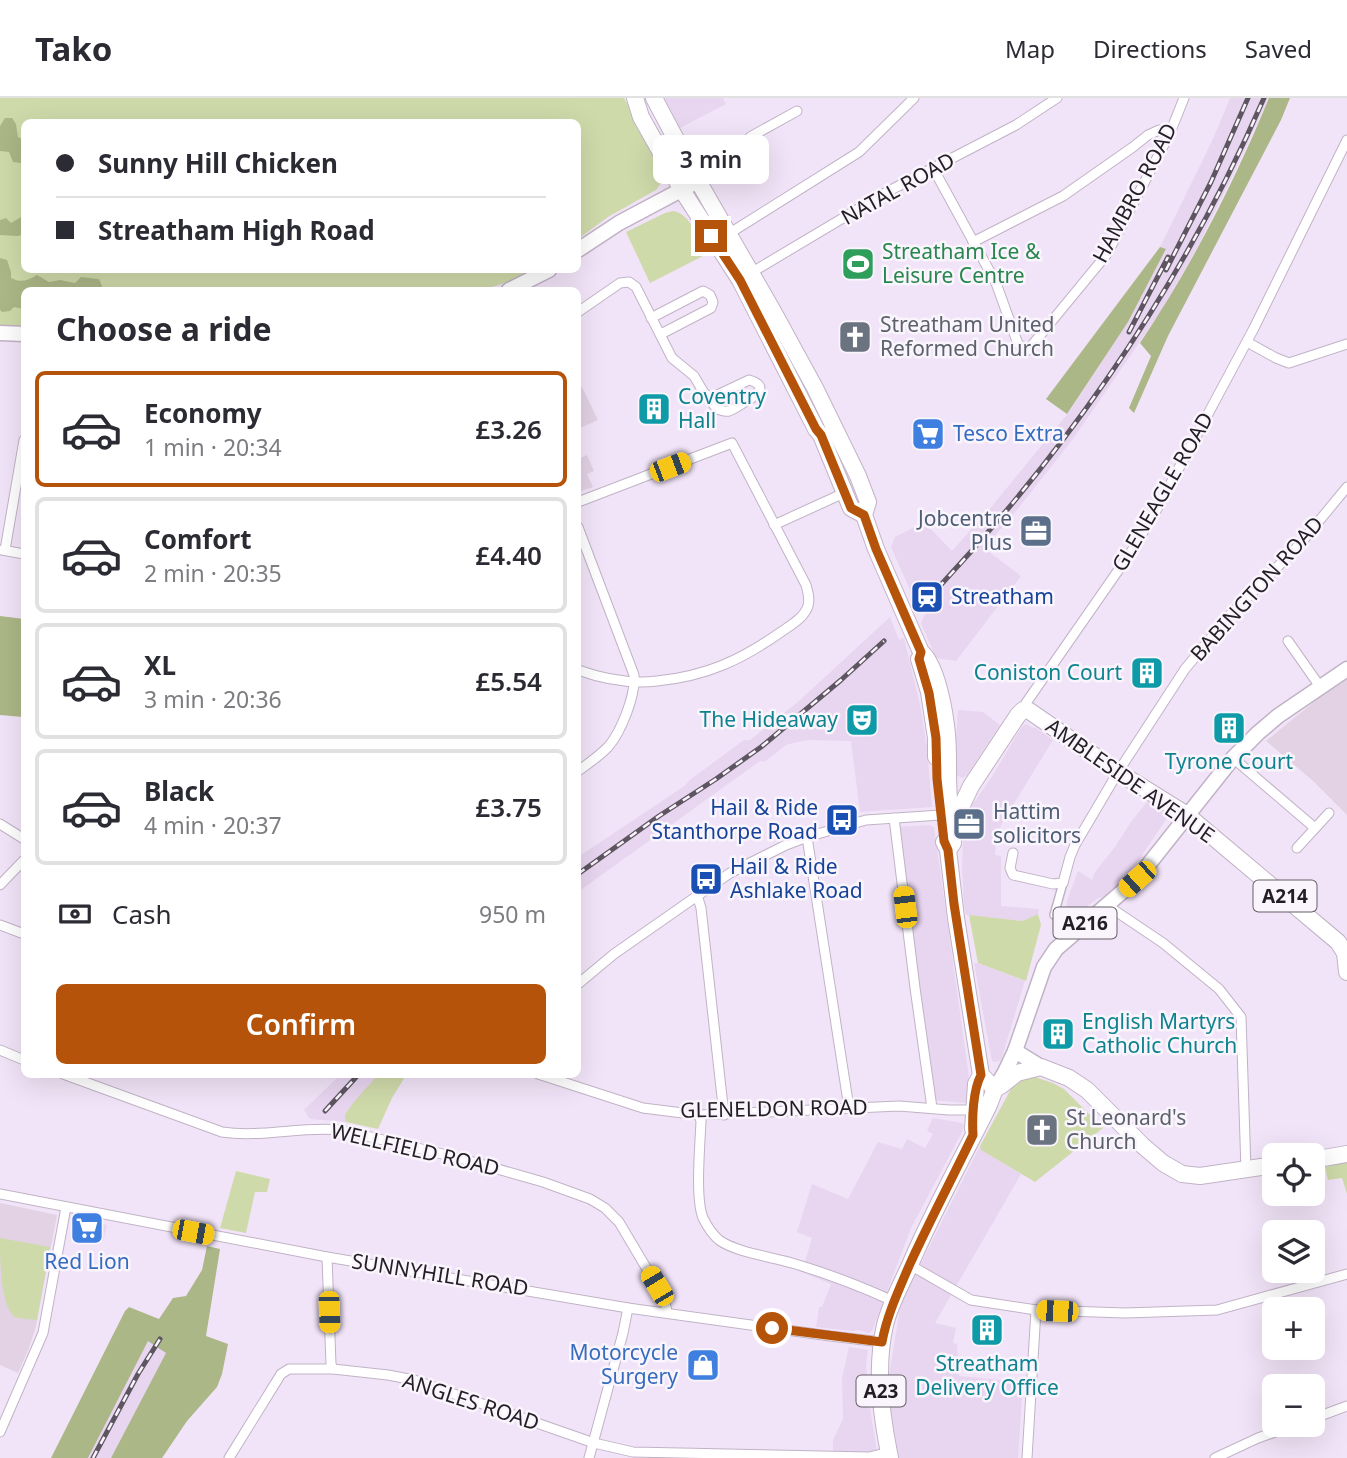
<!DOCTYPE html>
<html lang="en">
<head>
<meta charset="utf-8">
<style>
  body { margin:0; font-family:"Noto Sans",sans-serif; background:#f7f7f7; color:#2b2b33; height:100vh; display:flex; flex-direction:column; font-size:26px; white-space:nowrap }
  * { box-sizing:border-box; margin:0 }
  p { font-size:23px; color:#7c7c81 }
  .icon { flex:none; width:38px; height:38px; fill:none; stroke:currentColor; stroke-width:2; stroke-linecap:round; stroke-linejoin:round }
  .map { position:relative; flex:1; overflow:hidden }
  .details { position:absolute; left:21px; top:189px; width:560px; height:791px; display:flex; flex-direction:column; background:#fff; border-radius:10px; box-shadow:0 7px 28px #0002 }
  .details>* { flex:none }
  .guide { position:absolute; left:21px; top:21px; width:560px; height:154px; border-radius:10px; box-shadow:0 7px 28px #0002; display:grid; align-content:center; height:154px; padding:0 35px; background:#fff }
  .fabs { position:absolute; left:1262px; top:1045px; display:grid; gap:14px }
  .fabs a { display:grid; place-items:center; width:63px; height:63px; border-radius:10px; background:#fff; box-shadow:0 7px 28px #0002; font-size:35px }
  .end { position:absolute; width:32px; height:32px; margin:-16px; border:9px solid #b45309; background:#fff; box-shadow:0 0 0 4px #fff }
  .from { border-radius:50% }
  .bubble { position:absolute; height:49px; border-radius:10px; background:#fff; box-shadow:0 7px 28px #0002; font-size:23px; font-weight:600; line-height:49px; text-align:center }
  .car { position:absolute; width:21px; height:42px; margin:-21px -10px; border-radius:9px; box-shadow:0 0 5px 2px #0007; background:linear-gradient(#f5c518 24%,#345 0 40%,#f5c518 0 76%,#345 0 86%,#f5c518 0) }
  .guide b { display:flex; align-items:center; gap:24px; height:66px; font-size:26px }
  .guide b+b { border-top:2px solid #e1e1e2 }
  .guide i { width:18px; height:18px; background:#2b2b33 }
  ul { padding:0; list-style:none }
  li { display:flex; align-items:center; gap:21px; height:116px; margin:0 14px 10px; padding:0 21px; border:4px solid #e1e1e2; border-radius:10px }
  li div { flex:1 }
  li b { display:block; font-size:26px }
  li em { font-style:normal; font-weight:600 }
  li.current { border-color:#b45309 }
  li>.icon { width:63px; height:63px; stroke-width:1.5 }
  h2 { padding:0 35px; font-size:32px; line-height:84px }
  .pay { display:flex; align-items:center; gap:18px; height:77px; padding:0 35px; font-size:26px }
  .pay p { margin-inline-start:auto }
  .cta { display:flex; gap:14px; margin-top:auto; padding:14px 35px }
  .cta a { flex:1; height:80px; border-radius:10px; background:#b45309; color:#fff; font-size:28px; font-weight:600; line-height:80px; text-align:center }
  header { display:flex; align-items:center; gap:42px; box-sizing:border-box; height:98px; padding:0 35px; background:#fff; border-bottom:2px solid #e1e1e2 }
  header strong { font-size:33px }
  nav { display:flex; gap:38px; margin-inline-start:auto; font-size:24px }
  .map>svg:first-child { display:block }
</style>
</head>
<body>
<header>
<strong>Tako</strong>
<nav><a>Map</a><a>Directions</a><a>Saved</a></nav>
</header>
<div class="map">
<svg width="1347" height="1360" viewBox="0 0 1347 1360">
  <rect width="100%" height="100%" fill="#f2e4f8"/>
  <g fill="#e8d5f0">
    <polygon points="664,0 723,0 726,6 680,30"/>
    <polygon points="1230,0 1269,0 1232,79 1197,150 1161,213 1073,341 1017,412 984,450 1021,478 956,563 936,560 921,525 926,514 910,492 891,449 895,439 924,424 952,453 992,408 1069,314 1128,224 1166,152 1160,149 1213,41"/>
    <polygon points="890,519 899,542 904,540 920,607 927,649 932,709 860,714 851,643 807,642 793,645 786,647 764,664 760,663 578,794 578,759 683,689 691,681 744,642 750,642 799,603"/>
    <polygon points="958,612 983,614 1000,627 967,677 962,680 956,677 954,673"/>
    <polygon points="1027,626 1033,630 1035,629 1053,642 1002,725 996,742 995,757 1001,758 1001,808 1039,811 1038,816 1024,823 966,817 964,808 962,771 963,738 966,721 973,706 993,677 1019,633 1024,627"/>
    <polygon points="1147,704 1169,717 1136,766 1107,798 1098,800 1072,820 1067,821 1065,816 1067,803 1078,773 1092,782 1095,774 1115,749 1131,724"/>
    <polygon points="929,727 934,729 968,972 970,990 968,1003 965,1005 932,1002 895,729"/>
    <polygon points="974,865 978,865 1025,883 1001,962 996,964 992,963"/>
    <polygon points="340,977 378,977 361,998 348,1011 345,1018 346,1024 310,1021 304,1012"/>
    <polygon points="933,1020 962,1025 964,1028 961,1036 911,1130 872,1233 868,1235 858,1232 853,1233 816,1229 819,1209 822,1209 831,1186 802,1174 812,1140 797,1134 812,1086 848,1101 878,1044 902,1051 907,1041 925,1050 933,1036 927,1033"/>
    <polygon points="980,1048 981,1052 1021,1076 935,1225 956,1230 953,1245 957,1246 959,1278 1023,1284 1018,1360 898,1360 890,1323 889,1277 901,1205"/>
    <polygon points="74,1120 107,1127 103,1143 70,1136"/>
    <polygon points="148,1242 167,1254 111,1360 88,1360"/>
    <polygon points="849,1249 868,1252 866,1268 870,1310 878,1360 833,1360 833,1342 843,1321 842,1280"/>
  </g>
  <g fill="#e2d2e4">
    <polygon points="578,281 598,322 578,331"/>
    <polygon points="578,357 580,360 587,357 594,373 587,376 593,389 578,394"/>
    <polygon points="1347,581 1347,717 1312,682 1266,643 1326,594"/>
    <polygon points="0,1105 57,1117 36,1228 29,1250 18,1275 0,1267"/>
  </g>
  <g fill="#cfdaaa">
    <polygon points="0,0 624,0 663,70 661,75 662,84 656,92 608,119 578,141 578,24 24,24 24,172 533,172 509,184 481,192 24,192 24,229 0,228"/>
    <path d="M673,113c18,3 26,28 34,43l-57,29 -24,-51 39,-19z"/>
    <polygon points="1038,816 1041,827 1026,883 978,865 969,817 1023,823"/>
    <path d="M378,977h28l-14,23 -14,31 -32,-7c-1,-2 -1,-4 -1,-6 1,-7 27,-34 33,-41z"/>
    <polygon points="1035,979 1053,985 1064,991 1103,1030 1035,1084 981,1052 980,1048 1011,991 1021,982"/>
    <polygon points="1342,1065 1347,1065 1347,1096 1342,1080 1328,1082 1325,1069"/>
    <polygon points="236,1073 270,1081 267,1094 255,1094 246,1135 220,1130"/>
    <path d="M0,1140l50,9 -13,73c-6,-1 -16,-1 -22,-3 -15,-11 -15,-58 -15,-79z"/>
  </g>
  <g fill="#acb787">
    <path d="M1269,0h21l-9,22 -113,216 -34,77 -5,-5 22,-52 -11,-13c51,-76 94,-160 129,-245z"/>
    <polygon points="5,20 12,20 16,26 18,39 24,42 24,62 21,65 13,64 9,54 0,53 0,28"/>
    <polygon points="23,114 24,114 24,136 18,138 0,137 0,122 6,120 11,125 21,119"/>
    <polygon points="1160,149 1166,151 1128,224 1067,316 1046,301"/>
    <path d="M0,160l7,2 4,12v6c10,5 16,3 26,-3l12,7 11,-2 15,3 6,-6 18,2 3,7 -2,4h-76v19l-10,-2 -4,4 -8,1 -2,-2z"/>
    <polygon points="0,518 24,521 24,609 23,619 0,617"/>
    <polygon points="207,1148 220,1151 206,1238 228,1246 222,1276 217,1289 187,1323 162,1360 111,1360 166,1255 148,1243 88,1360 51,1360 125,1213 129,1209 159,1221 173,1200 186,1198 202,1172"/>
  </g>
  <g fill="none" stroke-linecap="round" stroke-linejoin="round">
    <defs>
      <polyline id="pedestrian" points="1054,817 1063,785"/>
      <g id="minor">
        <polyline points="750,39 797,13"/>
        <polyline points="933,70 996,185 1018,246 1028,252 1107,156 1170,35 1184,0"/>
        <polyline points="730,135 859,54 914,0"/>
        <polyline points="973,144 1063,98 1133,49 1148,37 1159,32 1170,35"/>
        <polyline points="749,176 885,95 1016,27 1057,0"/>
        <path d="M578,214l42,-29 9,-1 7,5 36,71 22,18 10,17 7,5 2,6 4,5c5,1 7,3 12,2 5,-2 11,-6 16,-9 11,-6 25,-16 4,-22l-38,18"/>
        <polyline points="651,220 703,193 710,197 713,204 711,210 661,236"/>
        <polyline points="1247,244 1276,260 1289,265 1347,246"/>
        <path d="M578,404l154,-59 74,142c2,7 4,14 2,21 -4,12 -17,19 -27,26 -40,28 -74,44 -124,49 -27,3 -54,-2 -79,-11"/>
        <polyline points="774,427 844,395"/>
        <path d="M578,429l56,148c2,20 -13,57 -26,72 -9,9 -20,17 -30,24"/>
        <polyline points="2,452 24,456"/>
        <polyline points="5,452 24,342"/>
        <polyline points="1288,543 1321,590"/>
        <polyline points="1025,612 1026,605 1131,454 1157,411 1253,232 1347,42"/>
        <polyline points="1233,660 1315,730"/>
        <polyline points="894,720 915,890 932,1010"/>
        <polyline points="0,726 24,741"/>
        <polyline points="807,739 849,1010"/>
        <polyline points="1297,750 1329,715"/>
        <polyline points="1013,755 1010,770 1013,777 1053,786 1063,785 1070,759 1075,747 1118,674 1185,571 1230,517 1300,446 1347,389"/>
        <polyline points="0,787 24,762"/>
        <polyline points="697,797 701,810 724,1017"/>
        <polyline points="1108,808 1163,845 1219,891 1241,919 1246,1072"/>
        <polyline points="0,827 24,836"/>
        <polyline points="578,886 614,856 730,775 786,747 807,739 866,722 941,717"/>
        <polyline points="0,952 24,962"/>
        <path d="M63,976l159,58c39,6 79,-6 119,-2l118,28 84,24 47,17 15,9 14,14 38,64 7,12 3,14"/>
        <polyline points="538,976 643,1010 699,1017 899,1008 949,1012 974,1012"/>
        <path d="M699,1017l2,6c-1,25 -6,77 2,97 4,8 10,17 16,22 16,12 53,17 73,23 34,10 68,23 101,38"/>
        <polyline points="0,1096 327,1159 628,1210 830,1238 882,1244"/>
        <polyline points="327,1159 331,1266 333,1271"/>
        <polyline points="910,1167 971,1202 1036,1212 1125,1215 1217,1212 1347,1176"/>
        <polyline points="1312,1321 1347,1308"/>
        <polyline points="0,1334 43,1235 66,1109"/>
        <polyline points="229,1360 281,1276 289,1271 333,1271 388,1277 414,1282 594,1345 633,1354 869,1359 889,1354"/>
        <polyline points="589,1360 623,1235 628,1210"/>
        <polyline points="1027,1360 1036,1212"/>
        <polyline points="1215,1360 1258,1340 1298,1326"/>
      </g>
      <g id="primary">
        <polyline points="578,152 619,125 698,83"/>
        <polyline points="509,192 549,172"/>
        <polyline points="0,235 24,236"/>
        <polyline points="1015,953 1041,969"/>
        <polyline points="996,989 1005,974 1015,953 1044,869 1056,851 1137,781 1233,660 1258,635 1278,618 1347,571"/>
      </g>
      <g id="trunk">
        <polyline points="635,0 641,19 682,92 740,182 816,331 821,337 851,410 864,417"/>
        <path d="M654,0l43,81 77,134 41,75 43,88 10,26 -4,13 12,34 45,103c16,13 24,61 26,82 2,21 0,43 2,65 1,15 3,29 4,44l-5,7"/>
        <polyline points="919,561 929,594 936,640 936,659"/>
        <polyline points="944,716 954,712 963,705 971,688 1018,617 1023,612 1028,612 1118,674 1187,717 1338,844 1345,855 1347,874"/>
        <polyline points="944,744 948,752 956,820 981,977 995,991"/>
        <polyline points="995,991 1002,987 1017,975 1041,969 1069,980 1087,992 1142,1047 1163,1065 1182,1076 1200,1078 1274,1067"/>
        <polyline points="973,1031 976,986 981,977"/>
        <polyline points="1312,1062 1347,1056"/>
        <path d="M890,1360c-9,-43 -15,-90 -5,-133 5,-21 16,-40 25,-60 23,-54 52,-106 78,-158l7,-18"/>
      </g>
    </defs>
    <use href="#pedestrian" stroke="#c1b3c6" stroke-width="10"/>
    <use href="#minor" stroke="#c1b3c6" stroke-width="11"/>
    <use href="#primary" stroke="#c1b3c6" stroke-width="17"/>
    <use href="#trunk" stroke="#c1b3c6" stroke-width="18"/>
    <use href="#pedestrian" stroke="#fff" stroke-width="7"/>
    <use href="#minor" stroke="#fff" stroke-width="9"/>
    <use href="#primary" stroke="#fff" stroke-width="14"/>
    <use href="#trunk" stroke="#fff" stroke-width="16"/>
    <defs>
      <g id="rail">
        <polyline points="1166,172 1211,84 1248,0"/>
        <polyline points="1129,234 1168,159"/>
        <path d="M938,490c135,-145 247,-308 326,-490"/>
        <polyline points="578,776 659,718 716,681 761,649 841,582 884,543"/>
        <polyline points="325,1013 359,976"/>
        <polyline points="93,1360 138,1276 160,1241"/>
      </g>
    </defs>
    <use href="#rail" stroke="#5d5560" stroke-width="5"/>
    <use href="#rail" stroke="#faf5fd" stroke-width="2.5" stroke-dasharray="8" stroke-linecap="butt"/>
  </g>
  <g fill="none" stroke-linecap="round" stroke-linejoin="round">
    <path stroke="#b45309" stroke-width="9" d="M711,138l29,44 76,149 5,6 30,73 13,7 12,34 45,103 -2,7 10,34 7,45 1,41 7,62 4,9 6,54 27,171c-8,15 -9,43 -8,60 -21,44 -44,87 -64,131 -11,26 -22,49 -27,76l-110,-14"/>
  </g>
  <defs>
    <symbol id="stadium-square" viewBox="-11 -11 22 22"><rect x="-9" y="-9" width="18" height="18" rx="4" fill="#2e9e5b" stroke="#faf5fd"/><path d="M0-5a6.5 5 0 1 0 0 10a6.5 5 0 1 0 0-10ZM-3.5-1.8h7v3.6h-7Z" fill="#fff"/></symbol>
    <symbol id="church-square" viewBox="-11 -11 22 22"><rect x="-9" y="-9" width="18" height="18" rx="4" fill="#6b7280" stroke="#faf5fd"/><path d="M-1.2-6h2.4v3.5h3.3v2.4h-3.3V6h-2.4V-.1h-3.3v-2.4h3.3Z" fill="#fff"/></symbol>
    <symbol id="building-square" viewBox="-11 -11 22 22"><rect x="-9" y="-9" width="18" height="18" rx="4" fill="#0f9aa8" stroke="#faf5fd"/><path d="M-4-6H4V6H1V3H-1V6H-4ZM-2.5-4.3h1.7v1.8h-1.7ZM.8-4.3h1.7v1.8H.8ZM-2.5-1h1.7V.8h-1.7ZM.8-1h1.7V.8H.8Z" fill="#fff"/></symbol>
    <symbol id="supermarket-square" viewBox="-11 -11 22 22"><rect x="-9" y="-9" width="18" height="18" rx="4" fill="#3f7fe0" stroke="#faf5fd"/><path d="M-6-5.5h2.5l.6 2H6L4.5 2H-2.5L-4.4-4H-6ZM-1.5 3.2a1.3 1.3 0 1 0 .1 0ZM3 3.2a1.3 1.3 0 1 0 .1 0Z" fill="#fff"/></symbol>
    <symbol id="office-square" viewBox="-11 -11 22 22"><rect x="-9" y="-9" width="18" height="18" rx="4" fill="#5c6f8a" stroke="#faf5fd"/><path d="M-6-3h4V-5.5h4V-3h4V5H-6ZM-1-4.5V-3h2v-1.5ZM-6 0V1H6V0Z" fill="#fff"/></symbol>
    <symbol id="station-square" viewBox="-11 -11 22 22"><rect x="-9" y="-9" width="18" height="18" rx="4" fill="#1a4fb4" stroke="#faf5fd"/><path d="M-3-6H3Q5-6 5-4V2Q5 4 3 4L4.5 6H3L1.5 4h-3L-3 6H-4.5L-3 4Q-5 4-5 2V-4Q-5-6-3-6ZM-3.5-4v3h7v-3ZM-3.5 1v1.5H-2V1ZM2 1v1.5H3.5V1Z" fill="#fff"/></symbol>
    <symbol id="theatre-square" viewBox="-11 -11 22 22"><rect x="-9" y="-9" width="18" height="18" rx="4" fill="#0f9aa8" stroke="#faf5fd"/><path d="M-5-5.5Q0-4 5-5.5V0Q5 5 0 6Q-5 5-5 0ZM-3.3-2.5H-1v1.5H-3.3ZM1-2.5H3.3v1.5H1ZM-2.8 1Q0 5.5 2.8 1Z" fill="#fff"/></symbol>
    <symbol id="bus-square" viewBox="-11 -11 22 22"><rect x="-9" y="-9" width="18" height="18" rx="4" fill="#1a4fb4" stroke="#faf5fd"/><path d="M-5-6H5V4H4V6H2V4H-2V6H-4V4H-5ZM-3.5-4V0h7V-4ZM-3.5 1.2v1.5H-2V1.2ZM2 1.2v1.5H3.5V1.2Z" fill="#fff"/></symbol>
    <symbol id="shop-square" viewBox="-11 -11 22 22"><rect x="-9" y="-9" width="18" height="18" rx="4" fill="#3f7fe0" stroke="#faf5fd"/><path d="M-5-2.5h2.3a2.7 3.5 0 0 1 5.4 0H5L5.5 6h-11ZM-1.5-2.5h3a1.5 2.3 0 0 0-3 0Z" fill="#fff"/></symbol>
  </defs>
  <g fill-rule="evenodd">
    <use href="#stadium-square" x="839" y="147" width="38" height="38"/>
    <use href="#church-square" x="836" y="220" width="38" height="38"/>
    <use href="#building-square" x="635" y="292" width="38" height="38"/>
    <use href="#supermarket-square" x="909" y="317" width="38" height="38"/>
    <use href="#office-square" x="1017" y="414" width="38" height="38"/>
    <use href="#station-square" x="908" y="480" width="38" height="38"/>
    <use href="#building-square" x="1128" y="556" width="38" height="38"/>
    <use href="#theatre-square" x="843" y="603" width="38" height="38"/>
    <use href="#building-square" x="1210" y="611" width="38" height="38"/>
    <use href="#bus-square" x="823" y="703" width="38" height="38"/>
    <use href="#office-square" x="950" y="707" width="38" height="38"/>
    <use href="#bus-square" x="687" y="762" width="38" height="38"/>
    <use href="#building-square" x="1039" y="917" width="38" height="38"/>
    <use href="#church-square" x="1023" y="1013" width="38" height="38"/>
    <use href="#supermarket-square" x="68" y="1111" width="38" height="38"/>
    <use href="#building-square" x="968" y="1213" width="38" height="38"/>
    <use href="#shop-square" x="684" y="1248" width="38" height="38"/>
  </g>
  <g text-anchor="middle" stroke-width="5" stroke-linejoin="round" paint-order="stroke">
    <g fill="#faf5fd" stroke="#645e66" stroke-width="2">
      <rect x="1253.5" y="782.5" width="63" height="31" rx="5"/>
      <rect x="1053.5" y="809.5" width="63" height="31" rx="5"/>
      <rect x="856.5" y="1277.5" width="49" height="31" rx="5"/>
    </g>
    <g font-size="19" font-weight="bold" fill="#231e25">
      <text x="1285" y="805">A214</text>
      <text x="1085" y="832">A216</text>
      <text x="881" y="1300">A23</text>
    </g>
    <g font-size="21" fill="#231e25" stroke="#faf5fd">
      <text transform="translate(898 91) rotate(-29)" y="7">NATAL ROAD</text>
      <text transform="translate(1135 95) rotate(-62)" y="7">HAMBRO ROAD</text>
      <text transform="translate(1163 394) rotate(-60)" y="7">GLENEAGLE ROAD</text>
      <text transform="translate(1257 491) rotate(-48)" y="7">BABINGTON ROAD</text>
      <text transform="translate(1130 683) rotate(35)" y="7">AMBLESIDE AVENUE</text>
      <text transform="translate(774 1011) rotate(-1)" y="7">GLENELDON ROAD</text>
      <text transform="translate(415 1052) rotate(13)" y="7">WELLFIELD ROAD</text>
      <text transform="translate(440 1177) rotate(9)" y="7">SUNNYHILL ROAD</text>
      <text transform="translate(471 1304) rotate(18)" y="7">ANGLES ROAD</text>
    </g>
    <g font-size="21" fill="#27864d" stroke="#faf5fd" text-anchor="start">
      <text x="882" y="161">Streatham Ice &amp;<tspan x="882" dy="24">Leisure Centre</tspan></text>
    </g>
    <g font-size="21" fill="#5b616d" stroke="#faf5fd" text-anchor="start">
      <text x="880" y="234">Streatham United<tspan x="880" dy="24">Reformed Church</tspan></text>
      <text x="1066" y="1027">St Leonard's<tspan x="1066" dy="24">Church</tspan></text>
    </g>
    <g font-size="21" fill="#0d838f" stroke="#faf5fd" text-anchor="start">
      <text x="678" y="306">Coventry<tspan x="678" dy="24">Hall</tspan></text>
      <text x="1122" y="582" text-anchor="end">Coniston Court</text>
      <text x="838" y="629" text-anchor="end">The Hideaway</text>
      <text x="1229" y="671" text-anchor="middle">Tyrone Court</text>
      <text x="1082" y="931">English Martyrs<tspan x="1082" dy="24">Catholic Church</tspan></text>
      <text x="987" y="1273" text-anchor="middle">Streatham<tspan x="987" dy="24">Delivery Office</tspan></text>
    </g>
    <g font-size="21" fill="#366cbe" stroke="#faf5fd" text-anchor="start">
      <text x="953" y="343">Tesco Extra</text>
      <text x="87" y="1171" text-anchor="middle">Red Lion</text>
      <text x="678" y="1262" text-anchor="end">Motorcycle<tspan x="678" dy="24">Surgery</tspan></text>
    </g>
    <g font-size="21" fill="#4e5e75" stroke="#faf5fd" text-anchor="end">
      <text x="1012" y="428">Jobcentre<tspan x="1012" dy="24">Plus</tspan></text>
      <text x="993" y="721" text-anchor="start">Hattim<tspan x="993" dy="24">solicitors</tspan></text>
    </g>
    <g font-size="21" fill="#164399" stroke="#faf5fd" text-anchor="start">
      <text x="951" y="506">Streatham</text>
      <text x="818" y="717" text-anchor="end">Hail &amp; Ride<tspan x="818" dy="24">Stanthorpe Road</tspan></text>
      <text x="730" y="776">Hail &amp; Ride<tspan x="730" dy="24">Ashlake Road</tspan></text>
    </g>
  </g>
</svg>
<div class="fabs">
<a><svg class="icon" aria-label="locate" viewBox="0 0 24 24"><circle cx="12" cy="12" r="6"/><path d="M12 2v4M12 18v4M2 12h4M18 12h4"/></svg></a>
<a><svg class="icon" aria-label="layers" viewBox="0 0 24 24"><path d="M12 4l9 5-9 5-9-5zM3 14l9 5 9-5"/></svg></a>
<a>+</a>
<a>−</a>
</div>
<i class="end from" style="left:772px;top:1230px"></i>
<i class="end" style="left:711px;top:138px"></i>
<div class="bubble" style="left:653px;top:37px;width:116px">3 min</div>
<i class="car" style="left:670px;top:369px;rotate:69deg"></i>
<i class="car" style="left:1137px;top:781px;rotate:228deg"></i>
<i class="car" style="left:905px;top:809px;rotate:353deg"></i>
<i class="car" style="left:193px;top:1134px;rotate:101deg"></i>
<i class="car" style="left:657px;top:1188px;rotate:329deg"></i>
<i class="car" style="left:1057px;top:1213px;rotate:272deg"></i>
<i class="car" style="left:329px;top:1214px;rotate:178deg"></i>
<div class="guide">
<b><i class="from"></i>Sunny Hill Chicken</b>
<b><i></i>Streatham High Road</b>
</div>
<section class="details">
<h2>Choose a ride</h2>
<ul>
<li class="current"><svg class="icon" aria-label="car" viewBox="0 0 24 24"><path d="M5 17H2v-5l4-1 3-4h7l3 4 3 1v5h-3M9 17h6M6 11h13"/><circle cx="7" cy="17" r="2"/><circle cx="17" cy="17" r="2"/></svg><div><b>Economy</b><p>1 min · 20:34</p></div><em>£3.26</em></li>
<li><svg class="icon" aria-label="car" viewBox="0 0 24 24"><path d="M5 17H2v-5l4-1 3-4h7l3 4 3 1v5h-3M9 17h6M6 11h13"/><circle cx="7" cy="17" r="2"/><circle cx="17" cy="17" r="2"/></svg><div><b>Comfort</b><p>2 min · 20:35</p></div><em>£4.40</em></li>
<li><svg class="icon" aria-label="car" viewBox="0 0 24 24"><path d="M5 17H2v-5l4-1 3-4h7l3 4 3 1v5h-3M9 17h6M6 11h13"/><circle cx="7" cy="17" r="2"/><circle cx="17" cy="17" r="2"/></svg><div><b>XL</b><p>3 min · 20:36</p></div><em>£5.54</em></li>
<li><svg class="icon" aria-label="car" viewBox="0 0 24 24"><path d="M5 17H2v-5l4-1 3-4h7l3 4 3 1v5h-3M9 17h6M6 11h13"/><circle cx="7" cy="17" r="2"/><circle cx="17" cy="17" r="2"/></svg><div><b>Black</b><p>4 min · 20:37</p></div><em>£3.75</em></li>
</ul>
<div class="pay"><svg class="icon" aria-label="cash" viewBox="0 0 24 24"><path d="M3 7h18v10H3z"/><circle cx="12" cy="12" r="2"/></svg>Cash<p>950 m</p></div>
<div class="cta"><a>Confirm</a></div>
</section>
</div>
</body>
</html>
